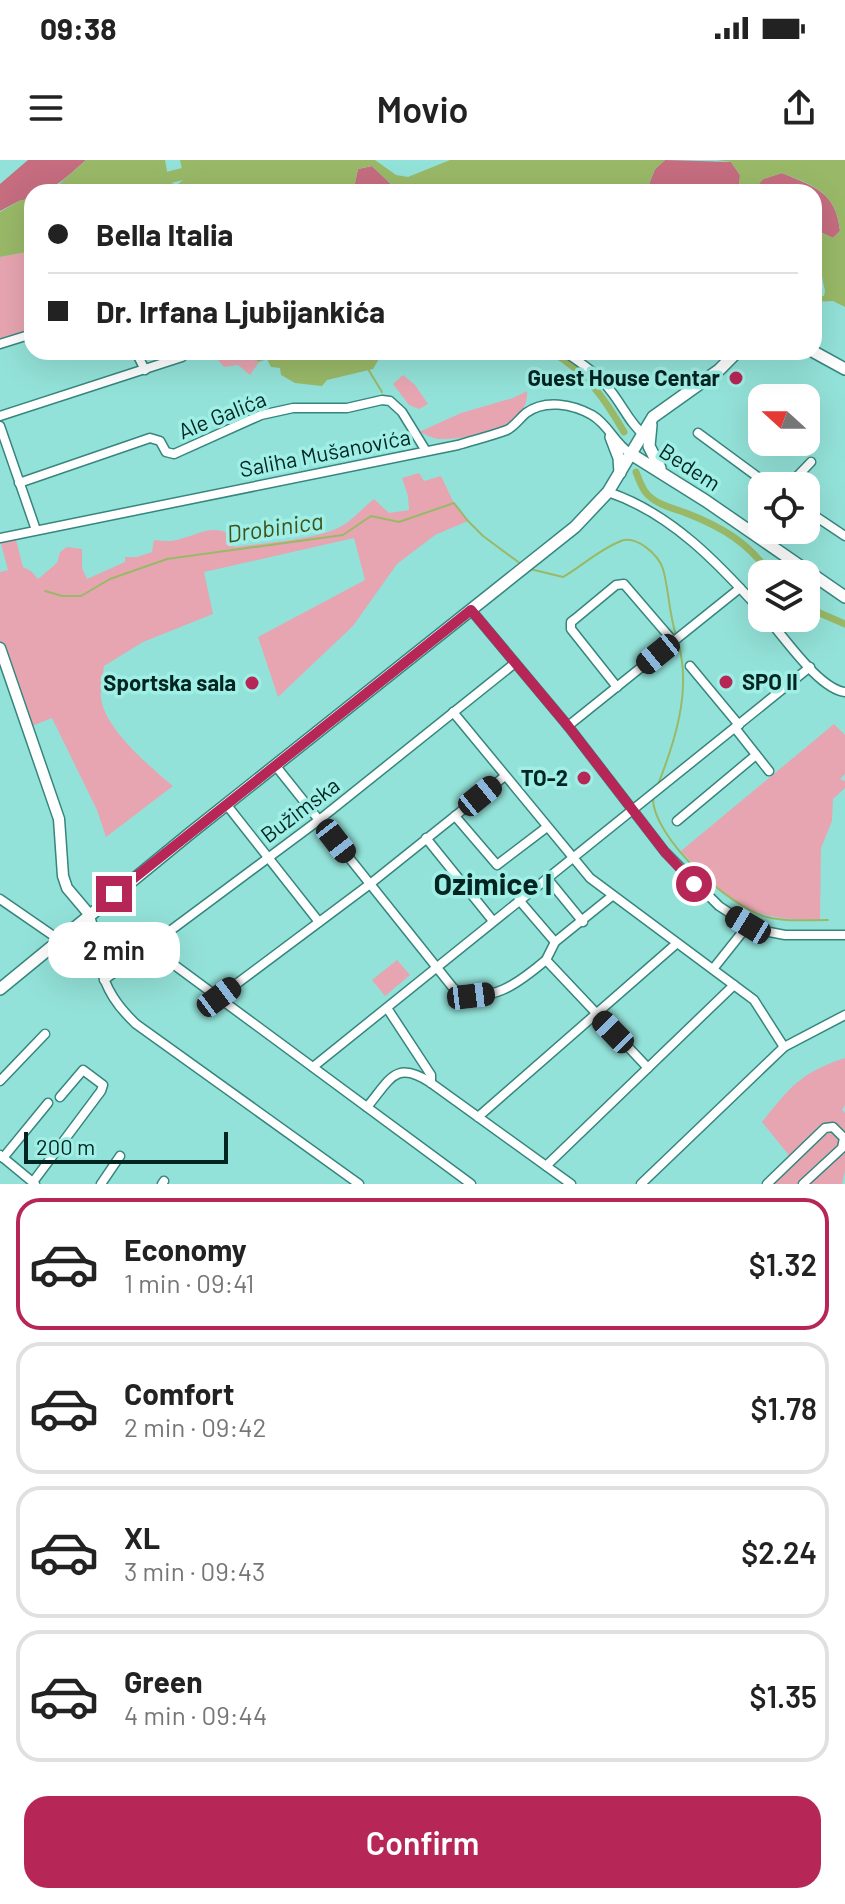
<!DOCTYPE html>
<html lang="en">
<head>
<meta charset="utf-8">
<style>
  body { margin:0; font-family:Barlow,sans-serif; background:#f6f6f6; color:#222; height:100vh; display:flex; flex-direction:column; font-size:30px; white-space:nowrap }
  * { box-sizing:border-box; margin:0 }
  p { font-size:26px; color:#767676 }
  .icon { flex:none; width:44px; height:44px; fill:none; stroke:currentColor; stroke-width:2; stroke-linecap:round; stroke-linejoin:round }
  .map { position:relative; height:1024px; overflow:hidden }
  .sheet { display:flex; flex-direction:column; background:#fff; flex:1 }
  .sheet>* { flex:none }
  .guide { position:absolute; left:24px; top:24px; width:798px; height:176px; border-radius:24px; box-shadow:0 8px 32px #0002; display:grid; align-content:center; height:176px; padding:0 24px; background:#fff }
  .needle { width:52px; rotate:291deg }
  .tools { position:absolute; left:748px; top:224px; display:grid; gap:16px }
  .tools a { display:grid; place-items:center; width:72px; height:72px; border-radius:16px; background:#fff; box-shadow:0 8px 32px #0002; font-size:40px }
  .scale { position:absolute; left:24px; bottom:20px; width:204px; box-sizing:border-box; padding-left:8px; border:4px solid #032522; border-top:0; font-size:22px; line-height:28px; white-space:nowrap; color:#032522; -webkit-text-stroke:6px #a0efe6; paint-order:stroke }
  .end { position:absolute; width:36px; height:36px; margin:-18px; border:10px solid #b62757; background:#fff; box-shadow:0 0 0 4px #fff }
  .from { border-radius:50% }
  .bubble { position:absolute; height:56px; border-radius:24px; background:#fff; box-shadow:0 8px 32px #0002; font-size:26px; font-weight:600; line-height:56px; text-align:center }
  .car { position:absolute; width:24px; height:48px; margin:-24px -12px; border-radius:10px; box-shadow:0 0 6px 2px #0007; background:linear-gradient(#222 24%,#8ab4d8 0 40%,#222 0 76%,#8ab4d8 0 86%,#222 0) }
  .guide b { display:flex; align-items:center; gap:28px; height:76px; font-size:30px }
  .guide b+b { border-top:2px solid #e0e0e0 }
  .guide i { width:20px; height:20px; background:#222 }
  ul { padding:14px 0 0; list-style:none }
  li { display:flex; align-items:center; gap:24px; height:132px; margin:0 16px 12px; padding:0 8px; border:4px solid #e0e0e0; border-radius:24px }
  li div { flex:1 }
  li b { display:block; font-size:30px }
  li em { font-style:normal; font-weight:600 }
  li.current { border-color:#b62757 }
  li>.icon { width:72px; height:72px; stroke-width:1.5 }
  .action { display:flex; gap:16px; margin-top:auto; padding:16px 24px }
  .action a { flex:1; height:92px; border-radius:24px; background:#b62757; color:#fff; font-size:32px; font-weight:600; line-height:92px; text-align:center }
  .status { display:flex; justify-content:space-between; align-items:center; height:56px; padding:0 40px; background:#fff; direction:ltr }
  .status svg { height:22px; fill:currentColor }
  header { display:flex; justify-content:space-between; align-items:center; height:104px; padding:0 24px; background:#fff; font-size:36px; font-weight:600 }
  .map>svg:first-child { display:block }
</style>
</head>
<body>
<div class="status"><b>09:38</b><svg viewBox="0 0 49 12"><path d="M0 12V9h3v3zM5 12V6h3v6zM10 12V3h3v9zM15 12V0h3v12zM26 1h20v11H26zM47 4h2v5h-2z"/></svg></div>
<header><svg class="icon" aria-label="menu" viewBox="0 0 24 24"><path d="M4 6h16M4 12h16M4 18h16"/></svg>Movio<svg class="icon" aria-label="share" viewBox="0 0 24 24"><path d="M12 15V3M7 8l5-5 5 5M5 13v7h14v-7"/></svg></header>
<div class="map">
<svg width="845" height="1024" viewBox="0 0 845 1024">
  <rect width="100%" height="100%" fill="#93e2d9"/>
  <g fill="#e7a5b1">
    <polygon points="32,91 32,174 0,184 0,97"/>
    <polygon points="211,192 241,192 259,202 250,215 238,205 224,207"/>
    <polygon points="403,215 415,225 428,244 419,249 409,245 393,224"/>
    <path d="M527,231c3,37 -55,48 -84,48 -8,1 -16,-4 -24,-7l42,-19 52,-15z"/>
    <path d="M419,313l5,8 17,-5 13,27 14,18 -33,14 -38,29 -44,62 -75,71 -20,-60 107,-57 -11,-42 -150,34 9,42 -70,28 -39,24c-1,10 -4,22 -3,32 4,31 49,69 72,88l-67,51 -9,-27 -45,-92 -25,10 -27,-80v-76l8,-2 -8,-30 15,-4 8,31 8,4 7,8 19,-16 3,-11 7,-5 15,2v19l5,11 38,-17v-5h12l15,-5 2,-12c9,1 17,2 26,-1 20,-5 32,-15 51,-4l3,12c28,-4 88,-7 111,-23 10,-7 19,-17 29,-25l15,14 20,-3 -1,-14 -6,-18z"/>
    <path d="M834,564l11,11v39l-5,5 5,2v7l-12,11 -1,22 -11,27 -1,72c-74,1 -91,-19 -139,-69z"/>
    <polygon points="397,800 410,815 385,836 372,820"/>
    <path d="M845,898v47l-3,5 3,3v58l-3,13h-81l25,-18 2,-12 -26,-32c29,-36 38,-49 83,-64z"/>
  </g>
  <g fill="#c66d80">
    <path d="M28,0h58c-17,14 -31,32 -54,32v6l-13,3 -19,10v-27z"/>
    <polygon points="665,0 731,2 740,15 739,28 729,32 708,26 704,32 646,32 655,9"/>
    <polygon points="372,6 399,32 353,32 358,9"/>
    <path d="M782,13c33,14 54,19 58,58l-7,7 -19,-9v-37h-62l11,-13z"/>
  </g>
  <g fill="#99b968">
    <polygon points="86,0 165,0 169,22 177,25 184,19 180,0 375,0 396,15 408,17 450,0 665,0 655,9 646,32 399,32 372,6 358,9 353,32 237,32 215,24 190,28 185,32 41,32 57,26"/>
    <path d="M717,0h128v147l-12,-6 -19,1v-7l10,1 1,-5 -7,-33 -4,-3v-26l19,9 7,-7c-4,-39 -25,-45 -58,-58l-19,6 -11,13h-23l10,-4 1,-13 -9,-13z"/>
    <polygon points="32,38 32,91 0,97 0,52 19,41"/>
    <polygon points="241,192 383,192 373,209 327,220 322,226 295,223 281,215 280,208 271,207 267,199 259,202"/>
  </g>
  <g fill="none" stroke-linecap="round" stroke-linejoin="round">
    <g stroke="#99b968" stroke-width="2">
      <polyline points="368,209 382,232"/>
      <path d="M530,409l33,8c19,-11 37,-28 58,-36 15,-6 37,13 42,28 6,21 6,45 13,66"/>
      <polyline points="45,431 62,436 81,436 110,419 167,399 343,375 371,356 399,362 454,343 468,361 483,376 521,404"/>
      <path d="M657,627c18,-45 35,-97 21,-145"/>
      <path d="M653,637c-2,39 77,111 114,120 19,5 41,3 61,3"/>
    </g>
    <g stroke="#99b968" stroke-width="7">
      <polyline points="383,192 388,192"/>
      <path d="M551,192c35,19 54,47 73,80"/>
      <path d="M636,312c3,8 6,17 11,22 10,11 26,14 39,19 36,14 63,30 84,61"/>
      <polyline points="806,447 845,464"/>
    </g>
    <polyline stroke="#99b968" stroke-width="12" points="154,21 199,10"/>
    <defs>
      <g id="minor">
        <polyline points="0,184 32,174"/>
        <polyline points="136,192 145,210"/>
        <path d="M565,192c16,11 33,22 45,38 13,16 20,34 36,47"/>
        <polyline points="0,256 182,197"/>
        <polyline points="0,266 36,370"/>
        <polyline points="698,273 770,326"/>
        <polyline points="19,323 150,278 160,281 166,292 174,294 261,255 293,248 347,248 382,240 390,241 402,252 426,291"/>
        <polyline points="788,326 811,302"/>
        <path d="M608,332c63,21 111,72 154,120"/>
        <polyline points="806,350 845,376"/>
        <path d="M0,378l458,-93c16,-5 33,-9 49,-15 8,-4 12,-11 19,-17 19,-14 46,-9 66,2 17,10 22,28 39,39"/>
        <polyline points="471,450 568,566 665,692 719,746 748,765 764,771 785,775 845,775"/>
        <path d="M767,458c18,20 52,71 78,74"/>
        <polyline points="690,506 739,565"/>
        <polyline points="617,527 571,469 571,462 575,459 616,425 624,424 673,481"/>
        <polyline points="453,552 590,718 754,840 784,887"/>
        <polyline points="568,566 740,428"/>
        <polyline points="735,568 769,611"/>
        <path d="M275,605l179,224c35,18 66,-7 92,-29l102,108"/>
        <polyline points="226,644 319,762"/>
        <polyline points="455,656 497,705 547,667"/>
        <polyline points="677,661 756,595"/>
        <polyline points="426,678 493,761"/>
        <polyline points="547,718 583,762"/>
        <polyline points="0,739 58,779"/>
        <polyline points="519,740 555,782"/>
        <path d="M89,754c7,17 8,33 11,50 5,25 18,43 36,60l223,160"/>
        <polyline points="150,787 471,1024"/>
        <polyline points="546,800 555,782 612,736"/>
        <polyline points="713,809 748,765"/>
        <polyline points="104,820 319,660 515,503"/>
        <polyline points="219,837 370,724 505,616"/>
        <polyline points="387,848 431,915 431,923"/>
        <polyline points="313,907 810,507"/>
        <polyline points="0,921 45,874"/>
        <path d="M367,947c23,-27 28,-48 64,-24l140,101"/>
        <polyline points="478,957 676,784"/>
        <polyline points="0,995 35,1024"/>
        <polyline points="3,998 48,943"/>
        <polyline points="546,1006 734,825"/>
        <polyline points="33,1022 101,931 103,925 83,910 60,937"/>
        <polyline points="101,1024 120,996"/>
        <polyline points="162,1024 164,1021"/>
        <polyline points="641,1024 784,887 845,855"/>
        <polyline points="767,1024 825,968 833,967 844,978 842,988 803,1024"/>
      </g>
      <polyline id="tertiary" points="0,488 59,659 63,716 67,728 89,754"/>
      <g id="secondary">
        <polyline points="814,192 845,209"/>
        <polyline points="651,265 649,286 660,308"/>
        <polyline points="611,277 619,298 620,313"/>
        <polyline points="631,294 706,341 845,437"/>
        <polyline points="0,829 188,675 575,367 608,332 653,257 719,210 737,192"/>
      </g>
    </defs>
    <use href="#minor" stroke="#36867e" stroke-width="11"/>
    <use href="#tertiary" stroke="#36867e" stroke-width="13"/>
    <use href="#secondary" stroke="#36867e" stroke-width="14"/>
    <use href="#minor" stroke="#fff" stroke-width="8"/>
    <use href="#tertiary" stroke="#fff" stroke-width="10"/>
    <use href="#secondary" stroke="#fff" stroke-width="11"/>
  </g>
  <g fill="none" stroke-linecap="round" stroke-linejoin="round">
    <polyline stroke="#b62757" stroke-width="10" points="114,734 471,450 568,566 665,692 694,724"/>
  </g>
  <g fill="#b62757" stroke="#a0efe6" stroke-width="3">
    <circle cx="736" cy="218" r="8"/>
    <circle cx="726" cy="522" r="8"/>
    <circle cx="252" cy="523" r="8"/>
    <circle cx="584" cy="618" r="8"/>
  </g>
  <g text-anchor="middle" stroke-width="7" stroke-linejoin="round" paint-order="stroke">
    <g font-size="22" font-weight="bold" fill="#032522" stroke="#a0efe6" text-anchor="end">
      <text x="720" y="226">Guest House Centar</text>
      <text x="742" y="530" text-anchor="start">SPO II</text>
      <text x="236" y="531">Sportska sala</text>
      <text x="568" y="626">TO-2</text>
    </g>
    <g font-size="22" fill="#032522" stroke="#a0efe6">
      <text transform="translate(222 255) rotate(-22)" y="8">Ale Galića</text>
      <text transform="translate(325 293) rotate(-11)" y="8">Saliha Mušanovića</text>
      <text transform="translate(690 307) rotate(33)" y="8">Bedem</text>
      <text transform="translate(300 650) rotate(-37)" y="8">Bužimska</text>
    </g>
    <g font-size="24" font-style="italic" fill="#3e5319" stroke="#a0efe6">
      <text transform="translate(275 368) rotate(-8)" y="8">Drobinica</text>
    </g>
    <g font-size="30" font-weight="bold" fill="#032522" stroke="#a0efe6">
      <text x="493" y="735">Ozimice I</text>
    </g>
  </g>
</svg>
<div class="tools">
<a><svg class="needle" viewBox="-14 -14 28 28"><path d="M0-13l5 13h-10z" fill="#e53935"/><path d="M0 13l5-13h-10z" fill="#767676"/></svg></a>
<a><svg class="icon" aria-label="locate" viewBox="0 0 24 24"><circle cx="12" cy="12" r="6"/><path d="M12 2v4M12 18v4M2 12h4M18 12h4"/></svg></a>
<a><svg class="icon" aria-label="layers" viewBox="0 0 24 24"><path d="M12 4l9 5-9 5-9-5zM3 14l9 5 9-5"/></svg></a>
</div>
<div class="scale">200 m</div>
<i class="end from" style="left:694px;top:724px"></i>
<i class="end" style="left:114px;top:734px"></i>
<div class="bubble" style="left:48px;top:762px;width:132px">2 min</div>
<i class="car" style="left:658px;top:494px;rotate:231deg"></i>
<i class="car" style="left:480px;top:636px;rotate:51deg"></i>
<i class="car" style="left:336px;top:681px;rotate:142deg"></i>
<i class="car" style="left:748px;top:765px;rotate:301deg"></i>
<i class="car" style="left:471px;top:836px;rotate:83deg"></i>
<i class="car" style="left:219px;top:837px;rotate:53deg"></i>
<i class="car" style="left:613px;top:872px;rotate:316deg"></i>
<div class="guide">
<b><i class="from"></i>Bella Italia</b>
<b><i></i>Dr. Irfana Ljubijankića</b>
</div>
</div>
<section class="sheet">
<ul>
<li class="current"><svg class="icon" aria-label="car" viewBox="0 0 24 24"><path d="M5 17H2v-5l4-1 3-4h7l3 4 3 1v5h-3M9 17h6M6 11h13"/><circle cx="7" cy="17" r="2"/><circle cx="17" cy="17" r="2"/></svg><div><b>Economy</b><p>1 min · 09:41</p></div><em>$1.32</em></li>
<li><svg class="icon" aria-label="car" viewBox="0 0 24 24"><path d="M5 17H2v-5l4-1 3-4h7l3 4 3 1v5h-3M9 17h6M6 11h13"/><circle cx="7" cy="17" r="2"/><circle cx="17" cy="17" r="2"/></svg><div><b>Comfort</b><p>2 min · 09:42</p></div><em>$1.78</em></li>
<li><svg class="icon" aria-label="car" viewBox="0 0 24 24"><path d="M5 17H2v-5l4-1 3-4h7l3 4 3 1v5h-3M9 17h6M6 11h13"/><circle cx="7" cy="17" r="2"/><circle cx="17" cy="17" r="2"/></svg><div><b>XL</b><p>3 min · 09:43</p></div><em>$2.24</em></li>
<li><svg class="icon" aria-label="car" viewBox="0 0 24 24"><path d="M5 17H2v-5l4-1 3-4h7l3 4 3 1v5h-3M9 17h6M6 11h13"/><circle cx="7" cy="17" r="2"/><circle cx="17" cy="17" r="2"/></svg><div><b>Green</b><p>4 min · 09:44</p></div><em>$1.35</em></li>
</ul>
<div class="action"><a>Confirm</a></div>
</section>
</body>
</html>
